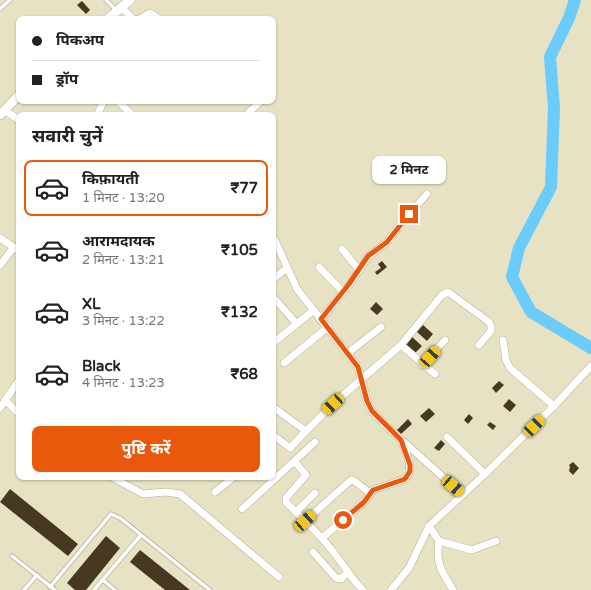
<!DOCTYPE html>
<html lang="hi">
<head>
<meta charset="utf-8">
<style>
  body { margin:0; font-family:"Varela Round","Noto Sans Devanagari",sans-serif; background:#f6f6f6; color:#222; height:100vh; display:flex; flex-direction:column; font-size:15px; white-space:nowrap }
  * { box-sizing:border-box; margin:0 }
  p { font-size:13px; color:#767676 }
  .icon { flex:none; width:22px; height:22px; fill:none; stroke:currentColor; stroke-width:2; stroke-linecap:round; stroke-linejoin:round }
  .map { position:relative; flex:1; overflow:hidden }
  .panel { position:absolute; left:16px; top:112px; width:260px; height:368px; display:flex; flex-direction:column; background:#fff; border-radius:8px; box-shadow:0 1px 3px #0004 }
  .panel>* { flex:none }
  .hud { position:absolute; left:16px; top:16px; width:260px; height:88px; border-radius:8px; box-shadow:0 1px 3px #0004; display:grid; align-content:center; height:88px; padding:0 16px; background:#fff }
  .end { position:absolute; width:18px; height:18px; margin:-9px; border:5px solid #ea580c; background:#fff; box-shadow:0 0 0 2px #fff }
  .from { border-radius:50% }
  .bubble { position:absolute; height:28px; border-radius:8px; background:#fff; box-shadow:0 1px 3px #0004; font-size:13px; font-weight:700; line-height:28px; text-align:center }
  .car { position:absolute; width:12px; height:24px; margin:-12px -6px; border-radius:5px; box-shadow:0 0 3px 1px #0007; background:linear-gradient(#f5c518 24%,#345 0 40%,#f5c518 0 76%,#345 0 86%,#f5c518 0) }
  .hud b { display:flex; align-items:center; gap:14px; height:38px; font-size:15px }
  .hud b+b { border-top:1px solid #e0e0e0 }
  .hud i { width:10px; height:10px; background:#222 }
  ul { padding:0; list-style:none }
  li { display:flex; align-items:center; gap:12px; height:56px; margin:0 8px 6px; padding:0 8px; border:2px solid transparent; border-radius:8px }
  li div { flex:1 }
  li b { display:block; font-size:15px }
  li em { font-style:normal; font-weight:700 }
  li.current { border-color:#ea580c }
  li>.icon { width:36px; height:36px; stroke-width:1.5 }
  h2 { padding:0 16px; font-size:18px; line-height:48px }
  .primary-button { display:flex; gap:8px; margin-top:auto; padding:8px 16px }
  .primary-button a { flex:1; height:46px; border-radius:8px; background:#ea580c; color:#fff; font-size:16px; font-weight:700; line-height:46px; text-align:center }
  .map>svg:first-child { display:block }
</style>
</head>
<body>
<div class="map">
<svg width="591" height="590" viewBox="0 0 591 590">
  <rect width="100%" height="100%" fill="#e7e2c3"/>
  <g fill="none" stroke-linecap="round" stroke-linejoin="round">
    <polyline stroke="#6bcbfa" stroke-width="12" points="575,0 569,18 550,57 554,108 551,187 519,248 512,277 531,312 591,348"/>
  </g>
  <g fill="#473822">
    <polygon points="82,1 90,10 86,14 77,5"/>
    <polygon points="382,261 387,267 377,275 375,272 381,268 378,264"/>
    <polygon points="376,302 383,309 377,315 370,309"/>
    <polygon points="423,325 433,334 427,341 417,332"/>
    <polygon points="411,336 422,346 413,355 403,346"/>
    <polygon points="499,381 504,385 496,393 492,388"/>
    <polygon points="509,399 516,405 510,412 503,406"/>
    <polygon points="429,408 435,414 426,422 420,416"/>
    <polygon points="469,414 473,418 468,424 464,420"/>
    <polygon points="408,419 412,424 401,434 397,430"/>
    <polygon points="490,422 496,426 493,430 487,425"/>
    <polygon points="441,440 445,444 439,451 434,448"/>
    <polygon points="573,462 579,468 573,475 569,471 570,467 569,465"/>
    <polygon points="10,489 78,544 68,556 0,502"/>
    <polygon points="106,536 120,548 86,590 75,590 67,583"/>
    <polygon points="140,550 190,590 165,590 130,562"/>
  </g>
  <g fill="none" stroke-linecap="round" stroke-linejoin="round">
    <defs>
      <g id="service">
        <polyline points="106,0 116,10"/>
        <polyline points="0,9 10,0"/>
        <polyline points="12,556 55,590"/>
        <polyline points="103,580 115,590"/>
        <polyline points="50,587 111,514 120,518 210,590"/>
        <polyline points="24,590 37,575"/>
        <polyline points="94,590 141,535"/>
      </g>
      <g id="minor">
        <polyline points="121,7 133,19"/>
        <polyline points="139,19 150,13 159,19"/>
        <polyline points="118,101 132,115"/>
        <polyline points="4,110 19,120"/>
        <polyline points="97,115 104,101"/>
        <polyline points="246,115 261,101"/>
        <polyline points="273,236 297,289 358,367 367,401 372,411 385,425 463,495"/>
        <polyline points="0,238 19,251"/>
        <polyline points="342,249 359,270"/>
        <polyline points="0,265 14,247"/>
        <polyline points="319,267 343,292"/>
        <polyline points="273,279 287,268"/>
        <polyline points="273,297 297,324"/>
        <polyline points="321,319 349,285 368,257 387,242 404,220 427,194"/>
        <polyline points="503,340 506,360 510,368 554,406"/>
        <polyline points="273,343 314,310"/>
        <polyline points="401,345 435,374"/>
        <polyline points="348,353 381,327"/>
        <polyline points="284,363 328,327"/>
        <polyline points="422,365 445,340"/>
        <polyline points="5,400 19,414"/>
        <polyline points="273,407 306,431 333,404 401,345 442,295 448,292 489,322 491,326 491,331 479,345"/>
        <polyline points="0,408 19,380"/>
        <polyline points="273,435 290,448 306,431"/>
        <polyline points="447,437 485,474"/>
        <path d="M295,462l11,13 -20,23v4c15,16 32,30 45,47 12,14 19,29 32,41"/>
        <polyline points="112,477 143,494 166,492 180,494 279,577"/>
        <polyline points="215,492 234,477"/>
        <polyline points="242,509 315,442"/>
        <polyline points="296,512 315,493"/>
        <polyline points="305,521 351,480 353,480 370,493"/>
        <path d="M429,526l10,15c-4,22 3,31 14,49"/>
        <path d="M322,538l42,-36 9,-12 32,-11c10,-10 1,-26 -3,-37"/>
        <polyline points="439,541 472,550 496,541"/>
        <polyline points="313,552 336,578 341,579 348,572"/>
        <polyline points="391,590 409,568 429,526 485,474 554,406 591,366"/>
      </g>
      <g id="tertiary">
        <polyline points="108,19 130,0"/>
        <polyline points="0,115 19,95"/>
      </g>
    </defs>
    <use href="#service" stroke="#b4af92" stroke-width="5"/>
    <use href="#minor" stroke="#b4af92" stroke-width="8"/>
    <use href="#tertiary" stroke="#b4af92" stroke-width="10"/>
    <use href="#service" stroke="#fff" stroke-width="3.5"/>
    <use href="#minor" stroke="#fff" stroke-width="7"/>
    <use href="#tertiary" stroke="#fff" stroke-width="9"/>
  </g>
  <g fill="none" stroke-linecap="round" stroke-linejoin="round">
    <polyline stroke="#ea580c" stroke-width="5" points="343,520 364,502 373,490 405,479 410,471 410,465 401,440 372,411 367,401 358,367 321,319 349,284 368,256 387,242 409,214"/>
  </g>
</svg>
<i class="end from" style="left:343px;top:520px"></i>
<i class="end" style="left:409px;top:214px"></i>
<div class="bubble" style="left:372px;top:156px;width:74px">2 मिनट</div>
<i class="car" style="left:430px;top:357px;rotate:42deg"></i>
<i class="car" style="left:333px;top:404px;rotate:227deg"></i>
<i class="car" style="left:534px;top:426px;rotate:45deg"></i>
<i class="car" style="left:453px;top:486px;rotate:131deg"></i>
<i class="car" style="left:305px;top:521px;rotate:48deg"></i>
<div class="hud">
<b><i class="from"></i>पिकअप</b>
<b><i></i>ड्रॉप</b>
</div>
<section class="panel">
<h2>सवारी चुनें</h2>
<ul>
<li class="current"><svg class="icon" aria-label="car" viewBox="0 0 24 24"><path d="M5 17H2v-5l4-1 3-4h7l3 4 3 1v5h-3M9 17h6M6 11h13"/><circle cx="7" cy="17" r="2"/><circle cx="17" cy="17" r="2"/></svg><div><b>किफ़ायती</b><p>1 मिनट · 13:20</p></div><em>₹77</em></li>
<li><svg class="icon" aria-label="car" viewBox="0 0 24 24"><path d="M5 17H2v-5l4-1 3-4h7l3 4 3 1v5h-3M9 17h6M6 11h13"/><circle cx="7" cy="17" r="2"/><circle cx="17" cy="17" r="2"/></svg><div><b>आरामदायक</b><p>2 मिनट · 13:21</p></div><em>₹105</em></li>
<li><svg class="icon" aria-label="car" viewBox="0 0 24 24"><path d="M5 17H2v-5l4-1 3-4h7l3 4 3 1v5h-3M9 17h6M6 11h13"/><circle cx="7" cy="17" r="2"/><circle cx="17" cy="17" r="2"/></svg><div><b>XL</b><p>3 मिनट · 13:22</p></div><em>₹132</em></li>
<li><svg class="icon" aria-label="car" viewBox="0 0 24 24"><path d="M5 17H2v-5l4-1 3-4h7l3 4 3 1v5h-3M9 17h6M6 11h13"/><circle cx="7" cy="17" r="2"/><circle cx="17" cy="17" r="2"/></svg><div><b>Black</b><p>4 मिनट · 13:23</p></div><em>₹68</em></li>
</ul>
<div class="primary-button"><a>पुष्टि करें</a></div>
</section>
</div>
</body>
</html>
